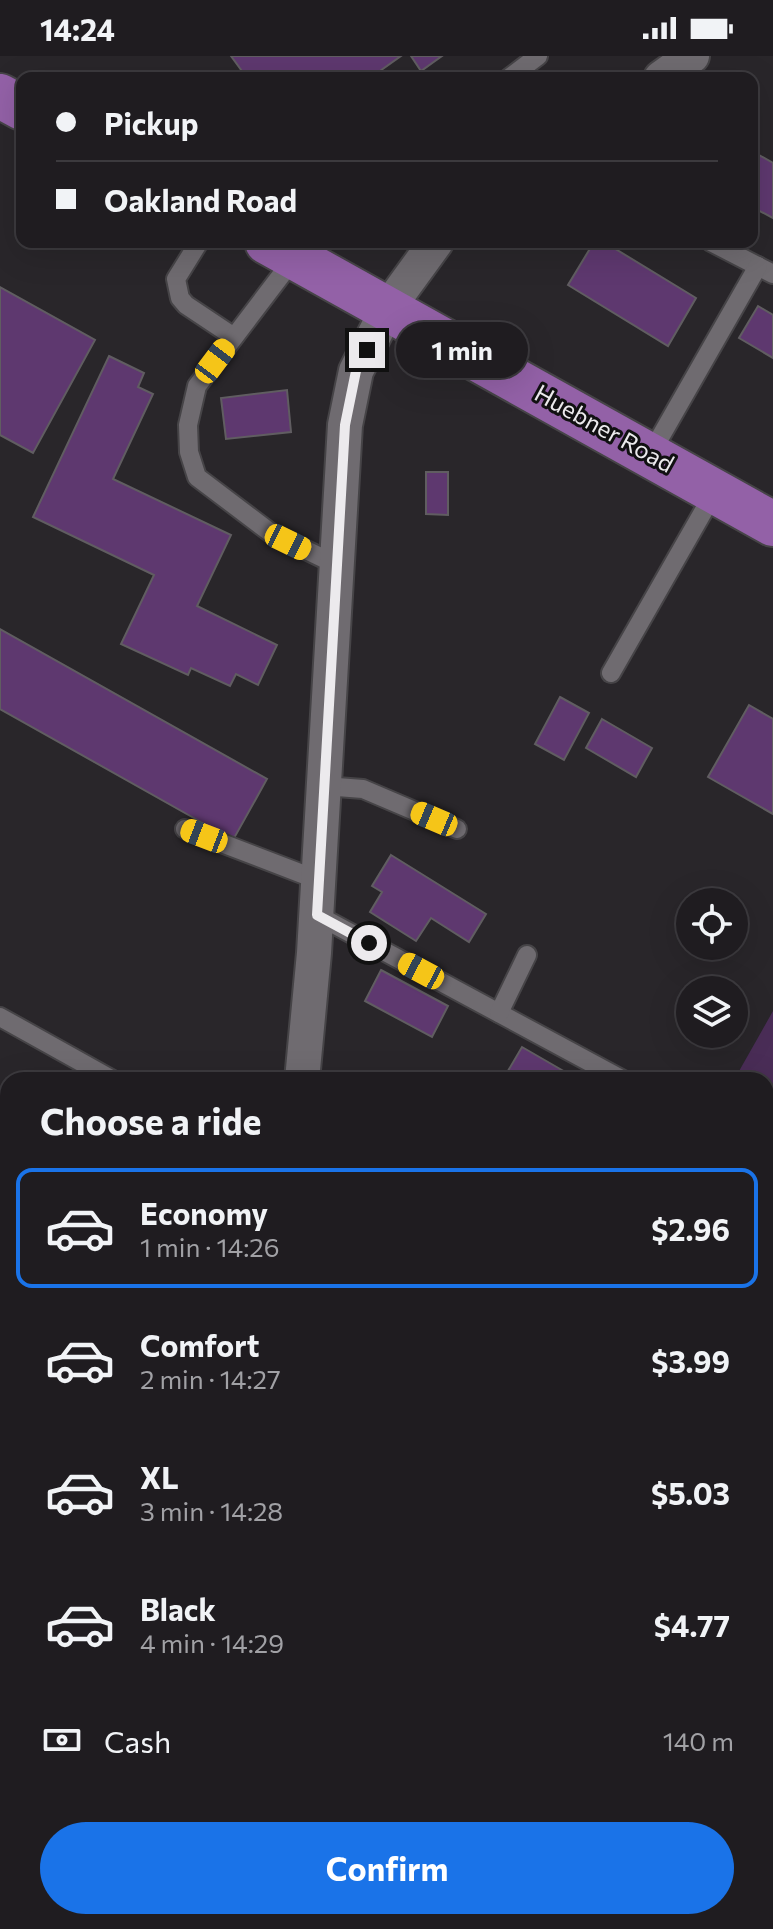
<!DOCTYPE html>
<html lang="en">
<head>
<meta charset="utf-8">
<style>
  body { margin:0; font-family:Commissioner,sans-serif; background:#272529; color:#f1f3f6; height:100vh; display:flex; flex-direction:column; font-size:30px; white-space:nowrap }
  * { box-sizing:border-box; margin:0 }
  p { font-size:26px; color:#a1a1a5 }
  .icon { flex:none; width:44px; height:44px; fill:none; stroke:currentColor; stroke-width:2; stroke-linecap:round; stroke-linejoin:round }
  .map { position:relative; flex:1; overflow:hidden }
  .drawer { position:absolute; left:0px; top:1016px; width:774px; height:858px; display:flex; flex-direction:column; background:#1f1c20; border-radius:24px 24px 0 0; box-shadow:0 8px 32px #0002,0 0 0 2px #3c3a3e }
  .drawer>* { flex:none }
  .hud { position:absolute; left:16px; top:16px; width:742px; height:176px; border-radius:16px; box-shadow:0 8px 32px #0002,0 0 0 2px #3c3a3e; display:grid; align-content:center; height:176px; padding:0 40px; background:#1f1c20 }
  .tools { position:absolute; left:676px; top:832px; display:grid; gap:16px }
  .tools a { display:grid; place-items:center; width:72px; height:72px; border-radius:50%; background:#1f1c20; box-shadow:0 8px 32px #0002,0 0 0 2px #3c3a3e; font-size:40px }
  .end { position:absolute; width:36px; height:36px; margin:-18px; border:10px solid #eceaed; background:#111; box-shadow:0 0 0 4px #111 }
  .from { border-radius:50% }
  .bubble { position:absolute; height:56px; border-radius:28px; background:#1f1c20; box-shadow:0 8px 32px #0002,0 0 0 2px #3c3a3e; font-size:26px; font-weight:700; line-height:56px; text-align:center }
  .car { position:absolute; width:24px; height:48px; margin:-24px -12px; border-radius:10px; box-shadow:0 0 6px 2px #0007; background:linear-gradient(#f5c518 24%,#345 0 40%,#f5c518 0 76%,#345 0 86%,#f5c518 0) }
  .hud b { display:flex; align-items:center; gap:28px; height:76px; font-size:30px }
  .hud b+b { border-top:2px solid #3c3a3e }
  .hud i { width:20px; height:20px; background:#f1f3f6 }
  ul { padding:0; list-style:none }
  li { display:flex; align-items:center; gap:24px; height:120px; margin:0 16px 12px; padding:0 24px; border:4px solid transparent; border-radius:16px }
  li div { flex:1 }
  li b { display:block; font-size:30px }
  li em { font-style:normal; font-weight:700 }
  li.current { border-color:#1a73e8 }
  li>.icon { width:72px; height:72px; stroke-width:1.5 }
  h2 { padding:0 40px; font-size:36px; line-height:96px }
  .pay { display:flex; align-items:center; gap:20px; height:88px; padding:0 40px; font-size:30px }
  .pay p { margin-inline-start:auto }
  .primary-button { display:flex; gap:16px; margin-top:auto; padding:16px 40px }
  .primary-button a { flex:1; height:92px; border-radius:48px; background:#1a73e8; color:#fff; font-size:32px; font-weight:700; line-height:92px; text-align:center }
  .status { display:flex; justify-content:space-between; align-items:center; height:56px; padding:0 40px; background:#1f1c20; direction:ltr }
  .status svg { height:22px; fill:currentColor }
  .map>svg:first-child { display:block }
</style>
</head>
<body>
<div class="status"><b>14:24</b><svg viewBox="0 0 49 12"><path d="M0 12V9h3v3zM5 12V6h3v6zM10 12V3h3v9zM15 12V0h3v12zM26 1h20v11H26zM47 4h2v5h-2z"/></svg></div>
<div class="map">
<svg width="773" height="1873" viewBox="0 0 773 1873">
  <rect width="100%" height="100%" fill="#29262a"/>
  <g fill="#4a2d57">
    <polygon points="773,955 773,1796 766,1796 766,1024 734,1024"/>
    <polygon points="0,1302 8,1306 8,1810 0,1805"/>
    <polygon points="97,1866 277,1866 272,1873 108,1873"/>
  </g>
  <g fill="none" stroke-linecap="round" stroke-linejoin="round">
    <g stroke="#8d659f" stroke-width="9">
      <polyline points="766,1507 773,1511"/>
      <polyline points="0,1547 8,1548"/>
    </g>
  </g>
  <g fill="#5e386f" stroke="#605d61" stroke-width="2">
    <polygon points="231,0 401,0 370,22 247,22"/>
    <polygon points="411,0 442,0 421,15"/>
    <polygon points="752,95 773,107 773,162 752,151"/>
    <polygon points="594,186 604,186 696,242 668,290 568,229"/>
    <polygon points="0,231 95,284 33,397 0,379"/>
    <polygon points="758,250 773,259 773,302 739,282"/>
    <polygon points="109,300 144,317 138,331 153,338 113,423 231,479 197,550 277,589 258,629 236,618 230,630 191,612 188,619 121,588 154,519 33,461"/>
    <polygon points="287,334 291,376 226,383 221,342"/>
    <polygon points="426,416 448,416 448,459 426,458"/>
    <polygon points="0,573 267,723 233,784 0,653"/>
    <polygon points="560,641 589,657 564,704 535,688"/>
    <polygon points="749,649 773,663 773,758 708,721"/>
    <polygon points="602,663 652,692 636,721 586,692"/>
    <polygon points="391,799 486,858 469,886 431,862 416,885 370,856 382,836 372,830"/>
    <polygon points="381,914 448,950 432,981 365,945"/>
    <polygon points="522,991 579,1024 511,1024 505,1020"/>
  </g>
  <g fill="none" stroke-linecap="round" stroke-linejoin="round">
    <defs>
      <g id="lane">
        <polyline points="509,22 538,0"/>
        <polyline points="199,186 176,223 180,242 186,249 234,281"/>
        <polyline points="711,186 773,218"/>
        <polyline points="295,201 197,330 188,369 189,396 197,421 271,477 337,509"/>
        <polyline points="650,399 758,210"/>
        <polyline points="611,617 715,435"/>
        <polyline points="324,730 363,733 457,773"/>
        <polyline points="185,773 318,824"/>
        <polyline points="317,859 623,1024"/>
        <polyline points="499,957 527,899"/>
        <polyline points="0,961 113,1024"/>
        <polyline points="0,1159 8,1164"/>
        <polyline points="486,1866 502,1870 505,1873"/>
        <polyline points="464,1873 473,1866"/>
      </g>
      <g id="street">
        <polyline points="661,22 692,0"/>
        <polyline points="302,1024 314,897 345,369 356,315 388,252 436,186"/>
      </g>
      <g id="primary">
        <polyline points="0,40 22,52"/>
        <polyline points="267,186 773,468"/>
      </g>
    </defs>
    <use href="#lane" stroke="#464447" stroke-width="22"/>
    <use href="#street" stroke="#464447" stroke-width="38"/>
    <use href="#primary" stroke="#464447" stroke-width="48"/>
    <use href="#lane" stroke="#6f6b70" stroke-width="18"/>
    <use href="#street" stroke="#6f6b70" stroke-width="34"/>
    <use href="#primary" stroke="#9361a7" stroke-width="44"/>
  </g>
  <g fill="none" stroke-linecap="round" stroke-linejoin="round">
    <polyline stroke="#eceaed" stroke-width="10" points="367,294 356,315 345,369 317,859 369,887"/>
  </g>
  <g text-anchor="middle" stroke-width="6" stroke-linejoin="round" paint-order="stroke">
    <g font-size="24" fill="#eceaed" stroke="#111012">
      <text transform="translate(604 373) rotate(29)" y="8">Huebner Road</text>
    </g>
  </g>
</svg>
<div class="tools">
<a><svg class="icon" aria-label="locate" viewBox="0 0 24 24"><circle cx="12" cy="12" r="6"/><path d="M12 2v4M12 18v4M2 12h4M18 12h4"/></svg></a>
<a><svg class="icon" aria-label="layers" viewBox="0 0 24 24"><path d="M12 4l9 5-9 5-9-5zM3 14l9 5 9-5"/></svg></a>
</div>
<i class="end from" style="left:369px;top:887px"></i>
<i class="end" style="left:367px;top:294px"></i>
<div class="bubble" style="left:396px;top:266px;width:132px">1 min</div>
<i class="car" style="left:215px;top:305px;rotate:37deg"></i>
<i class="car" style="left:288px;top:486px;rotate:116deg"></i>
<i class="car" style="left:434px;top:763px;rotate:293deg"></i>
<i class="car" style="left:204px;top:780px;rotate:291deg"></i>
<i class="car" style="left:421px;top:915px;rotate:298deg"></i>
<div class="hud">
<b><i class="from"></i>Pickup</b>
<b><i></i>Oakland Road</b>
</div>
<section class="drawer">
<h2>Choose a ride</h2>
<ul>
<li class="current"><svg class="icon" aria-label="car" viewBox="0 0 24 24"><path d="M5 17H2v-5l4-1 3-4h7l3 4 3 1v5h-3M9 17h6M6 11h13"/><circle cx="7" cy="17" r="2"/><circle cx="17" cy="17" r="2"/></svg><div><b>Economy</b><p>1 min · 14:26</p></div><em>$2.96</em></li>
<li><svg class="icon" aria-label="car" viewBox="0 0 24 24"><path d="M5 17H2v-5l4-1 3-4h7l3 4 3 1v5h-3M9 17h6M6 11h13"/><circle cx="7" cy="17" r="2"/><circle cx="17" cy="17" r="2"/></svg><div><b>Comfort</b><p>2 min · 14:27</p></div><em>$3.99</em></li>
<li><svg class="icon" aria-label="car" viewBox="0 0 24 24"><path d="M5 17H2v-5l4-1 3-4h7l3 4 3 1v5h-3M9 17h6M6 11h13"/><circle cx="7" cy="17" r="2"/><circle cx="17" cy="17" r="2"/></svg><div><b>XL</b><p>3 min · 14:28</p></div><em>$5.03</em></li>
<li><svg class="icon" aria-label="car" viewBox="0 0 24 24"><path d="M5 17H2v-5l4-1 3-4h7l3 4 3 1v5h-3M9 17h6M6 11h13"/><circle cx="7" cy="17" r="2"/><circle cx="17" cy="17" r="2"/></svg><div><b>Black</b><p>4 min · 14:29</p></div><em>$4.77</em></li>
</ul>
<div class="pay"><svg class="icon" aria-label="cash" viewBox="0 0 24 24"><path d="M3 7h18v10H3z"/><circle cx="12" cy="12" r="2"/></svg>Cash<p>140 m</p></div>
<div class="primary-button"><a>Confirm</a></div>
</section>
</div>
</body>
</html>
